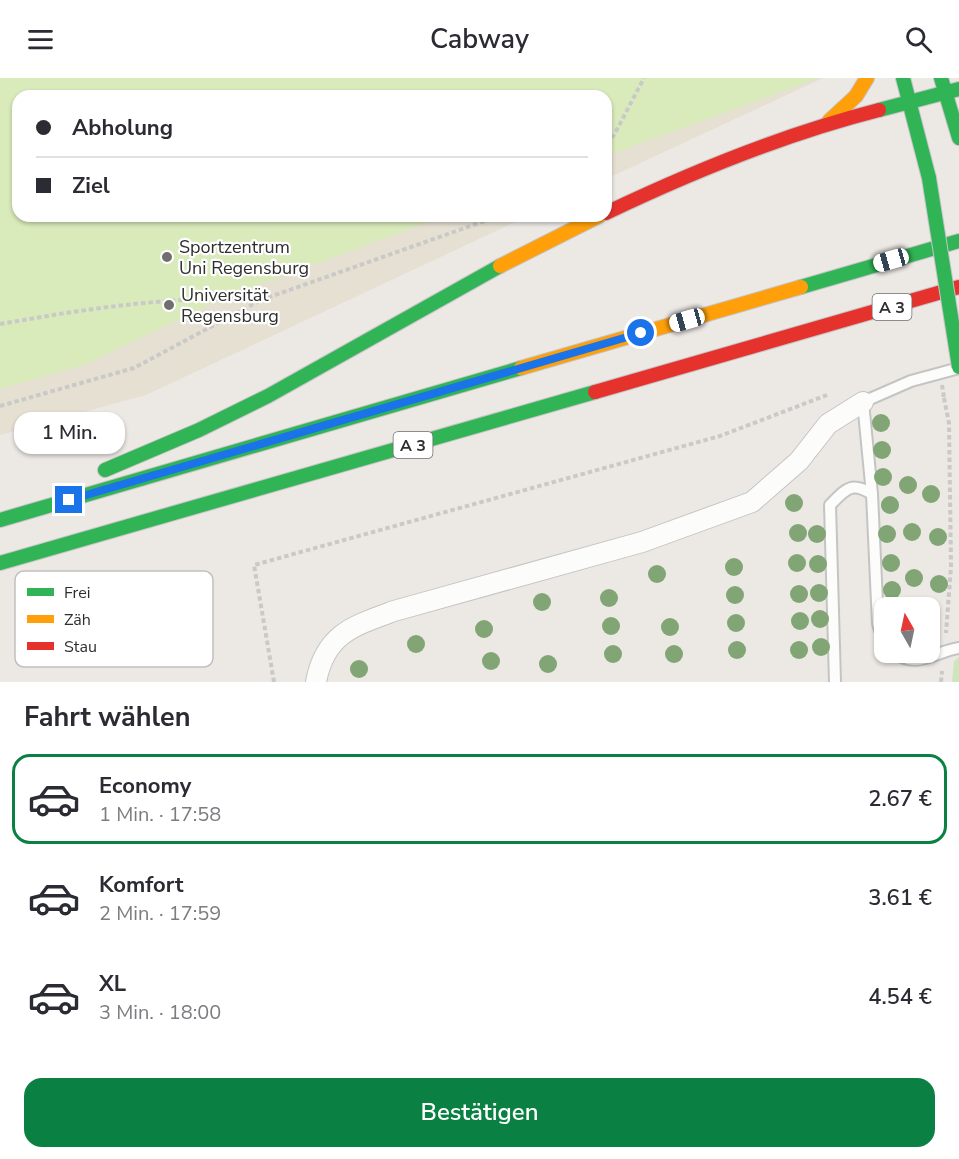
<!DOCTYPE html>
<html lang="de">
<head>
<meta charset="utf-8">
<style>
  body { margin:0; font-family:"Nunito Sans",sans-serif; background:#f2f2f3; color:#2b2b33; height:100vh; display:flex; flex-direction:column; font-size:22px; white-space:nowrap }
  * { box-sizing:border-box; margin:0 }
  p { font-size:20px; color:#7c7c81 }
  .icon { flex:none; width:33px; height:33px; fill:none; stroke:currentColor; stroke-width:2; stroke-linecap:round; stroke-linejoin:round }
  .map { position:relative; height:604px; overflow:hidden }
  .details { display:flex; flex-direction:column; background:#fff; flex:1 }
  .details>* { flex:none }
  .guide { position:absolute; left:12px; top:12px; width:600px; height:132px; border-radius:18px; box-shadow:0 2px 4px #0004; display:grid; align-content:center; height:132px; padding:0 24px; background:#fff }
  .needle { width:39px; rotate:351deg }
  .controls { position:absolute; left:874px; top:519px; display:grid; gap:12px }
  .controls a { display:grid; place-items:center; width:66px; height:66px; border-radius:12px; background:#fff; box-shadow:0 2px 4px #0004; font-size:30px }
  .end { position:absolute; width:27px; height:27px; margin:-14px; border:8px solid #1a73e8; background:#fff; box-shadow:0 0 0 3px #fff }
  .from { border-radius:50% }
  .bubble { position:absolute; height:42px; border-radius:18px; background:#fff; box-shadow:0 2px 4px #0004; font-size:20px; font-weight:600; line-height:42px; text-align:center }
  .car { position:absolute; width:18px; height:36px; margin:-18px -9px; border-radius:8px; box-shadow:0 0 4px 2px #0007; background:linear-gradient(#fff 24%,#345 0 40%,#fff 0 76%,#345 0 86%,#fff 0) }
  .guide b { display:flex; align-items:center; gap:21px; height:57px; font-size:22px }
  .guide b+b { border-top:2px solid #e1e1e2 }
  .guide i { width:15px; height:15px; background:#2b2b33 }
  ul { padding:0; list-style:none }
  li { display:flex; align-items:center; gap:18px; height:90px; margin:0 12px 9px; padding:0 12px; border:3px solid transparent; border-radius:18px }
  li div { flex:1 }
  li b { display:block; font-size:22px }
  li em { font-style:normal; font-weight:600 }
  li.active { border-color:#0b8043 }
  li>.icon { width:54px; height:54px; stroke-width:1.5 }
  h2 { padding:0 24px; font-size:27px; line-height:72px }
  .button { display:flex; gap:12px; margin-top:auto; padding:12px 24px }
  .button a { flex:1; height:69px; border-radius:18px; background:#0b8043; color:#fff; font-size:24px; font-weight:600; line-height:69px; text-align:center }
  header { display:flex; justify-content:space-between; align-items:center; height:78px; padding:0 24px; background:#fff; font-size:27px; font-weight:600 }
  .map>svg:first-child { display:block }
</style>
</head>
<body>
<header><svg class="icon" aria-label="menu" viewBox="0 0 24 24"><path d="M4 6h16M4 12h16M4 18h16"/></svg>Cabway<svg class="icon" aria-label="search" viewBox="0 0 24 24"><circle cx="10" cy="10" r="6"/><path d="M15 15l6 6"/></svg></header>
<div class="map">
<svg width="959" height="604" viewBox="0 0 959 604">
  <rect width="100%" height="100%" fill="#ece8e4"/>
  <polygon fill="#e6e0d3" points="0,0 823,0 606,101 606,18 18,18 18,138 528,138 146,317 0,357"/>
  <polygon fill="#cee6be" points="959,579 959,604 952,604 954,583"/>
  <polygon fill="#d9eabb" points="0,0 819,0 606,78 606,18 18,18 18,138 445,138 223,220 84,287 0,311"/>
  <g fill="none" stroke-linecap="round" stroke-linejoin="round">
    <defs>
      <g id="lane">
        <polyline points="885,567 878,546 872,416 863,324 911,303 959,290"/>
        <path d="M894,574c22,18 40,0 65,-4"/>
        <path d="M835,604l-5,-177c16,-16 21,-24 42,-11"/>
      </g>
      <path id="street" d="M316,604c9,-48 37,-56 78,-71l248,-69 110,-40 47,-41 29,-37 35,-22"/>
      <g id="fast">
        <polyline points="903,0 929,100"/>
        <polyline points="941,0 959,60"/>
        <polyline points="879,32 959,11"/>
        <polyline points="801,209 959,163"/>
        <polyline points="105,392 199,352 268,318 500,188"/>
        <polyline points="0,442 521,290"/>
        <polyline points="0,485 595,314"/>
      </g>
      <g id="slow">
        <polyline points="829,43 856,18 867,0"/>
        <polyline points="500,188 599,138"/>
        <polyline points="521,290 801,209"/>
      </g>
      <g id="jam">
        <path d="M606,135c88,-42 178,-79 273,-103"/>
        <polyline points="595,314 959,209"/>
      </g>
    </defs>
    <use href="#lane" stroke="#c5c4c5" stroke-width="14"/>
    <use href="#street" stroke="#c5c4c5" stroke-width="22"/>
    <use href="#fast" stroke="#c5c4c5" stroke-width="16"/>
    <use href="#slow" stroke="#c5c4c5" stroke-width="16"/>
    <use href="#jam" stroke="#c5c4c5" stroke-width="16"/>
    <g stroke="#c9c9c8" stroke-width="4" stroke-dasharray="4.5 3" stroke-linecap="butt">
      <polyline points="606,65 614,57 644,0"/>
      <path d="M0,246c86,-15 173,-29 261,-24l238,-84"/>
      <polyline points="944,320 949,345 951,489 946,555"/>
      <polyline points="0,328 134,290 259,223"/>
      <polyline points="274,604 254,487 720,358 827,317"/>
      <polyline points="941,604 942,593"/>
    </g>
    <use href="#lane" stroke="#fcfcfb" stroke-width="10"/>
    <use href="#street" stroke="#fcfcfb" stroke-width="20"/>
    <use href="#fast" stroke="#30b455" stroke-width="14"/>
    <use href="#slow" stroke="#ff9f0a" stroke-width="14"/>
    <use href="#jam" stroke="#e5322d" stroke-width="14"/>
    <defs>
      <polyline id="fast-bridge" points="929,100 959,289"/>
    </defs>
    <use href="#fast-bridge" stroke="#c5c4c5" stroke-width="16" stroke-linecap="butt"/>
    <polyline stroke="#c9c9c8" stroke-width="4" stroke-dasharray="4.5 3" stroke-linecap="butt" points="942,307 944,320"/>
    <use href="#fast-bridge" stroke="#30b455" stroke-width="14"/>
  </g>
  <g fill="#82a575">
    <circle cx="881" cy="345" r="9"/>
    <circle cx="882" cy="372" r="9"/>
    <circle cx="883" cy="399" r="9"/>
    <circle cx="908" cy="407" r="9"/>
    <circle cx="931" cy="416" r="9"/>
    <circle cx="794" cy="425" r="9"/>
    <circle cx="890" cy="427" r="9"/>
    <circle cx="912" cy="454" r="9"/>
    <circle cx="798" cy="455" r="9"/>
    <circle cx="817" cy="456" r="9"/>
    <circle cx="887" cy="456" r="9"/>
    <circle cx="938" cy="459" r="9"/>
    <circle cx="797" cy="485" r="9"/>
    <circle cx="891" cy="485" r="9"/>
    <circle cx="818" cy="486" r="9"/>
    <circle cx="734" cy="489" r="9"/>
    <circle cx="657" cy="496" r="9"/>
    <circle cx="914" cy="500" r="9"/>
    <circle cx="939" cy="506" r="9"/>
    <circle cx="892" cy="512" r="9"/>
    <circle cx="819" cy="515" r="9"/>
    <circle cx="799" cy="516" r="9"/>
    <circle cx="735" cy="517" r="9"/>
    <circle cx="609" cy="520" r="9"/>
    <circle cx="542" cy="524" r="9"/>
    <circle cx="820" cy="541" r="9"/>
    <circle cx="800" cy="543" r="9"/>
    <circle cx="736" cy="545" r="9"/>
    <circle cx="611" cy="548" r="9"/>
    <circle cx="670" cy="549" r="9"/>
    <circle cx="484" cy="551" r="9"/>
    <circle cx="416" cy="566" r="9"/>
    <circle cx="821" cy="569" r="9"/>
    <circle cx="737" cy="572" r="9"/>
    <circle cx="799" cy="572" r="9"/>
    <circle cx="613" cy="576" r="9"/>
    <circle cx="674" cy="576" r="9"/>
    <circle cx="491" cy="583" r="9"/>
    <circle cx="548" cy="586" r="9"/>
    <circle cx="359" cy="591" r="9"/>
  </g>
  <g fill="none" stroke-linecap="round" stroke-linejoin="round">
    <polyline stroke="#1a73e8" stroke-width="8" points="69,422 641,255"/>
  </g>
  <g fill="#706f6e" stroke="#fff" stroke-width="2">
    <circle cx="167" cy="179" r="6"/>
    <circle cx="169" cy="227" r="6"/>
  </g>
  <g text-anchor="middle" stroke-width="4.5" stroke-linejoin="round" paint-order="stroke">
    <g fill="#fff" stroke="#6d6d6d" stroke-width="1.5">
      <rect x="872.5" y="216" width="39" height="26" rx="4.5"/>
      <rect x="393.5" y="354" width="39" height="26" rx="4.5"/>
    </g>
    <g font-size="16" font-weight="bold" fill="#2e2e2e">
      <text x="892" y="235">A 3</text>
      <text x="413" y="373">A 3</text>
    </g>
    <g font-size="18" fill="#2e2e2e" stroke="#fff" text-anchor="start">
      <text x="179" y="175">Sportzentrum<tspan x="179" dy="21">Uni Regensburg</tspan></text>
      <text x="181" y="223">Universität<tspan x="181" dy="21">Regensburg</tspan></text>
    </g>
  </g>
  <rect x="15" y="493" width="198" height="96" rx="9" fill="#fff" stroke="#c0c0c0" stroke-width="1.5"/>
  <rect x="27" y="510" width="27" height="8" fill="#30b455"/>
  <rect x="27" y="537" width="27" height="8" fill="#ff9f0a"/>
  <rect x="27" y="564" width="27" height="8" fill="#e5322d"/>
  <g font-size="16" fill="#2e2e2e">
    <text x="64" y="520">Frei</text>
    <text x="64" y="547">Zäh</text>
    <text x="64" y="574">Stau</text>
  </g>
</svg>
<div class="controls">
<a><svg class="needle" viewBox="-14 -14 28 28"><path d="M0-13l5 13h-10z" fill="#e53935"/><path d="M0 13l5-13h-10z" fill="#7c7c81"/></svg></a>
</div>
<i class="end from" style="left:641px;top:255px"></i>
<i class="end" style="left:69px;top:422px"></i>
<div class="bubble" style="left:14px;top:334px;width:111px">1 Min.</div>
<i class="car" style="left:891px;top:182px;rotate:254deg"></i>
<i class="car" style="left:687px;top:242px;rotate:254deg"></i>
<div class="guide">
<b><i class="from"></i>Abholung</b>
<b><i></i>Ziel</b>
</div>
</div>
<section class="details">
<h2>Fahrt wählen</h2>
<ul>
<li class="active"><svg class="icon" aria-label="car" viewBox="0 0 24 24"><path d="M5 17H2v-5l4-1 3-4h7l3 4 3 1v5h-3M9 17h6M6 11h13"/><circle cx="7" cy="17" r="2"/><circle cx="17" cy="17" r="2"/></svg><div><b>Economy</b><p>1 Min. · 17:58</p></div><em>2.67 €</em></li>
<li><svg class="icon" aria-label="car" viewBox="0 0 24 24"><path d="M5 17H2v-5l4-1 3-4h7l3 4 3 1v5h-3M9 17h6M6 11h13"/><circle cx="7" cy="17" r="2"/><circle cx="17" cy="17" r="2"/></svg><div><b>Komfort</b><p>2 Min. · 17:59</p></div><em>3.61 €</em></li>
<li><svg class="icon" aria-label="car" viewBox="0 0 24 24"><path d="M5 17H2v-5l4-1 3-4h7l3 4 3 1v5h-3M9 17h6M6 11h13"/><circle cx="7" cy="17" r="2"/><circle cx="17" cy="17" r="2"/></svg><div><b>XL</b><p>3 Min. · 18:00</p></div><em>4.54 €</em></li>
</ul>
<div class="button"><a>Bestätigen</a></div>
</section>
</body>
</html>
